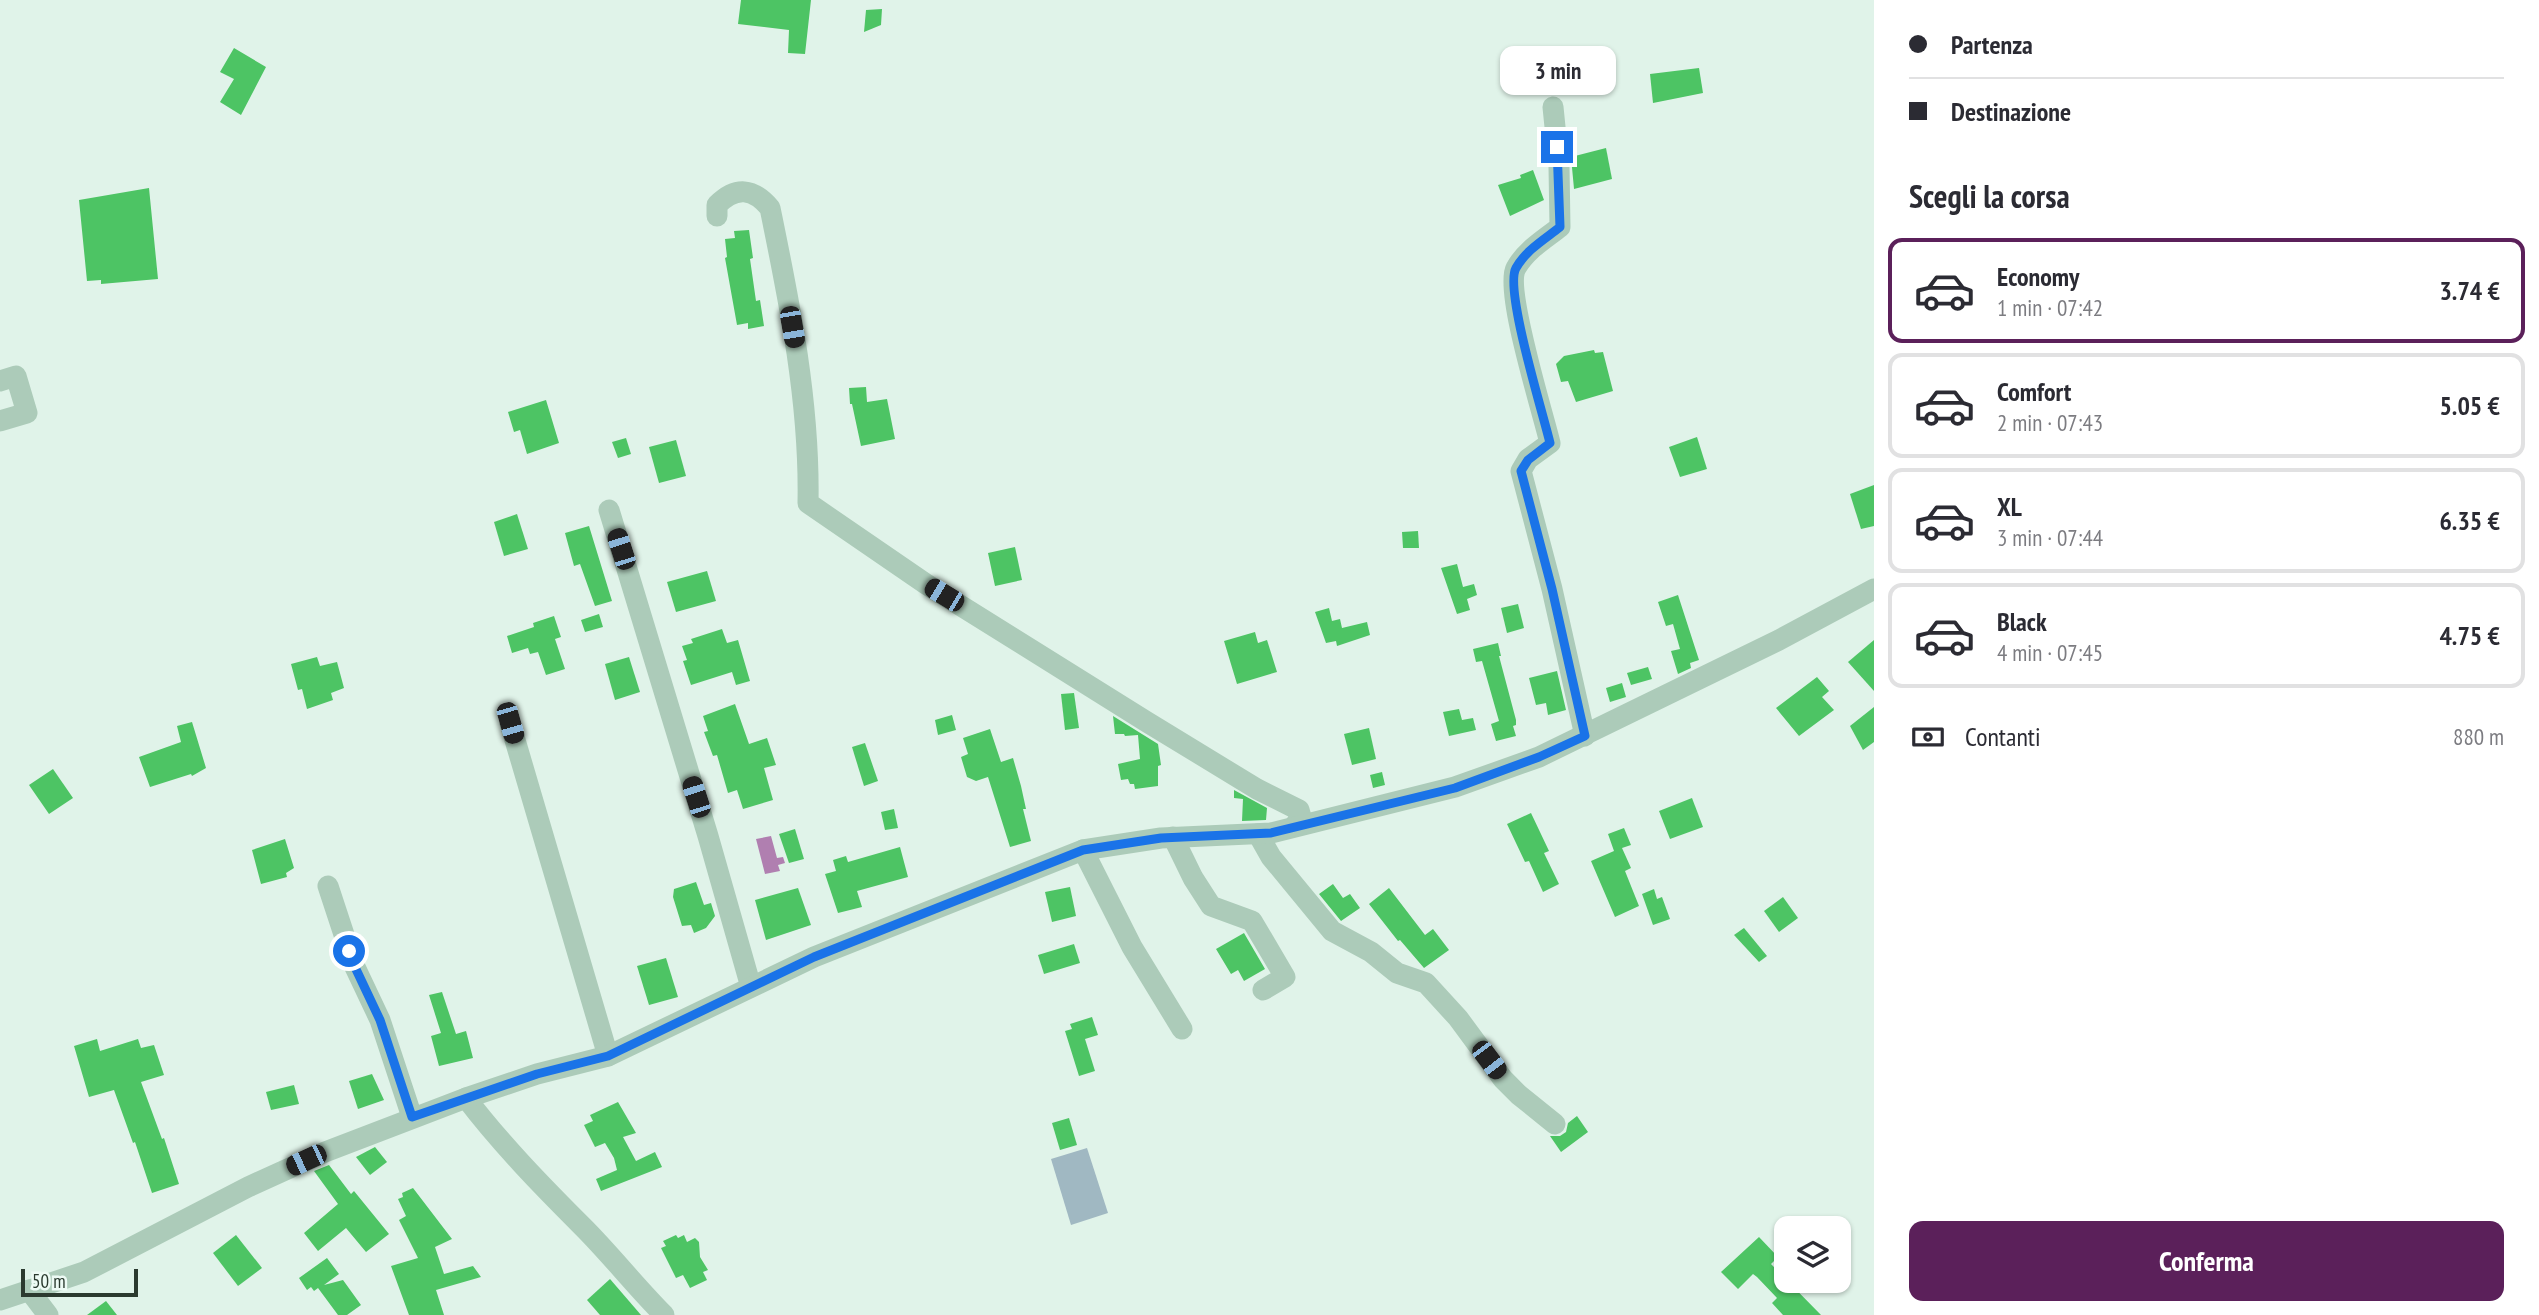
<!DOCTYPE html>
<html lang="it">
<head>
<meta charset="utf-8">
<style>
  body { margin:0; font-family:"PT Sans Narrow",sans-serif; background:#f7f7f7; color:#2b2b33; height:100vh; display:flex; flex-direction:column; font-size:26px; white-space:nowrap }
  * { box-sizing:border-box; margin:0 }
  p { font-size:23px; color:#7c7c81 }
  .icon { flex:none; width:38px; height:38px; fill:none; stroke:currentColor; stroke-width:2; stroke-linecap:round; stroke-linejoin:round }
  .map { position:relative; flex:1; overflow:hidden }
  .panel { display:flex; flex-direction:column; background:#fff; width:665px }
  .panel>* { flex:none }
  .banner { display:grid; align-content:center; height:154px; padding:0 35px; background:#fff }
  .fabs { position:absolute; left:1774px; top:1216px; display:grid; gap:14px }
  .fabs a { display:grid; place-items:center; width:77px; height:77px; border-radius:14px; background:#fff; box-shadow:0 2px 5px #0004; font-size:35px }
  .scale { position:absolute; left:21px; bottom:18px; width:117px; box-sizing:border-box; padding-left:7px; border:4px solid #2b3a2f; border-top:0; font-size:19px; line-height:24px; white-space:nowrap; color:#2b3a2f; -webkit-text-stroke:5px #edfaf4; paint-order:stroke }
  .end { position:absolute; width:32px; height:32px; margin:-16px; border:9px solid #1a73e8; background:#fff; box-shadow:0 0 0 4px #fff }
  .from { border-radius:50% }
  .bubble { position:absolute; height:49px; border-radius:14px; background:#fff; box-shadow:0 2px 5px #0004; font-size:23px; font-weight:800; line-height:49px; text-align:center }
  .car { position:absolute; width:21px; height:42px; margin:-21px -10px; border-radius:9px; box-shadow:0 0 5px 2px #0007; background:linear-gradient(#222 24%,#8ab4d8 0 40%,#222 0 76%,#8ab4d8 0 86%,#222 0) }
  .banner b { display:flex; align-items:center; gap:24px; height:66px; font-size:26px }
  .banner b+b { border-top:2px solid #e1e1e2 }
  .banner i { width:18px; height:18px; background:#2b2b33 }
  ul { padding:0; list-style:none }
  li { display:flex; align-items:center; gap:21px; height:105px; margin:0 14px 10px; padding:0 21px; border:4px solid #e1e1e2; border-radius:14px }
  li div { flex:1 }
  li b { display:block; font-size:26px }
  li em { font-style:normal; font-weight:800 }
  li.selected { border-color:#5b205a }
  li>.icon { width:63px; height:63px; stroke-width:1.5 }
  h2 { padding:0 35px; font-size:32px; line-height:84px }
  .pay { display:flex; align-items:center; gap:18px; height:77px; padding:0 35px; font-size:26px }
  .pay p { margin-inline-start:auto }
  .button { display:flex; gap:14px; margin-top:auto; padding:14px 35px }
  .button a { flex:1; height:80px; border-radius:14px; background:#5b205a; color:#fff; font-size:28px; font-weight:800; line-height:80px; text-align:center }
  main { display:flex; flex:1; min-height:0 }
  .map>svg:first-child { display:block }
</style>
</head>
<body>
<main>
<div class="map">
<svg width="1874" height="1315" viewBox="0 0 1874 1315">
  <rect width="100%" height="100%" fill="#e0f3e9"/>
  <polygon fill="#a0b8c2" points="1087,1148 1108,1213 1071,1225 1051,1159"/>
  <polygon fill="#b07fb0" points="771,836 777,858 783,857 785,863 778,865 780,871 765,874 756,839"/>
  <g fill="#4dc464">
    <polygon points="741,0 811,0 805,54 788,53 789,30 738,24"/>
    <polygon points="882,9 881,25 864,32 866,10"/>
    <polygon points="234,48 266,67 241,115 220,102 234,79 220,72"/>
    <polygon points="1699,68 1703,93 1653,103 1650,74"/>
    <polygon points="1606,148 1612,179 1574,189 1571,157"/>
    <polygon points="1533,170 1544,200 1510,216 1498,185 1521,178 1520,175"/>
    <polygon points="149,188 158,279 101,284 101,280 87,281 79,200"/>
    <polygon points="749,230 753,258 750,259 756,301 760,300 764,326 748,329 748,323 737,325 725,258 727,257 725,239 735,238 734,231"/>
    <polygon points="1594,350 1595,353 1603,352 1613,391 1576,402 1568,381 1561,382 1556,364 1564,356"/>
    <polygon points="866,387 867,402 887,399 895,439 861,446 852,404 850,404 849,388"/>
    <polygon points="546,400 559,443 527,454 520,430 514,432 508,412"/>
    <polygon points="1697,437 1707,469 1680,477 1669,447"/>
    <polygon points="626,438 631,454 618,458 612,442"/>
    <polygon points="676,440 686,476 659,483 649,447"/>
    <polygon points="1874,485 1874,526 1861,529 1850,494"/>
    <polygon points="517,514 528,549 504,556 494,522"/>
    <polygon points="589,526 612,601 595,606 580,564 574,566 565,533"/>
    <polygon points="1418,531 1419,548 1403,548 1402,532"/>
    <polygon points="1015,547 1022,580 995,586 988,553"/>
    <polygon points="1457,564 1463,587 1474,584 1477,595 1467,599 1470,610 1457,614 1441,568"/>
    <polygon points="707,571 716,601 676,612 667,582"/>
    <polygon points="1678,595 1699,660 1690,663 1691,668 1678,674 1671,651 1680,649 1673,624 1666,626 1658,602"/>
    <polygon points="1518,604 1524,628 1507,633 1501,608"/>
    <polygon points="1329,608 1332,621 1340,619 1342,628 1367,622 1370,635 1337,646 1336,641 1326,643 1315,612"/>
    <polygon points="599,614 603,627 585,632 581,620"/>
    <polygon points="554,616 561,637 555,639 565,669 546,675 538,652 530,654 528,648 512,653 507,636 534,627 533,623"/>
    <polygon points="722,629 727,643 738,640 750,681 736,685 732,672 691,685 683,661 687,660 682,646 693,643 691,639"/>
    <polygon points="1255,632 1258,643 1267,640 1277,672 1237,684 1224,641"/>
    <polygon points="1874,640 1874,691 1848,662"/>
    <polygon points="1498,643 1501,656 1499,656 1516,720 1516,725 1513,726 1516,736 1496,741 1491,724 1499,721 1482,661 1476,662 1473,649"/>
    <polygon points="317,657 320,666 337,662 344,688 331,693 333,700 307,709 302,689 298,690 291,664"/>
    <polygon points="629,657 640,692 615,700 605,664"/>
    <polygon points="1648,667 1652,679 1631,685 1627,673"/>
    <polygon points="1557,671 1566,710 1548,715 1546,703 1536,705 1529,678"/>
    <polygon points="1817,677 1829,691 1822,697 1834,710 1799,736 1776,708"/>
    <polygon points="1622,683 1626,697 1610,702 1606,688"/>
    <polygon points="1074,693 1079,728 1065,730 1061,694"/>
    <polygon points="735,704 749,744 767,738 776,765 764,768 773,800 743,809 737,790 728,793 717,755 713,756 704,732 708,731 703,716"/>
    <polygon points="1874,707 1874,742 1863,750 1850,726"/>
    <polygon points="1459,709 1462,720 1473,718 1476,730 1449,736 1443,712"/>
    <polygon points="952,715 956,730 938,735 935,720"/>
    <polygon points="1113,716 1158,744 1161,765 1158,766 1158,786 1135,789 1134,784 1130,784 1128,779 1121,780 1118,764 1140,759 1138,735 1125,736 1124,734 1115,734"/>
    <polygon points="192,722 206,768 192,776 191,774 150,787 139,757 181,742 177,726"/>
    <polygon points="1369,728 1376,759 1352,765 1344,734"/>
    <polygon points="990,729 1001,762 1013,758 1021,786 1026,809 1023,809 1031,841 1010,847 988,777 976,781 967,777 961,757 968,754 963,738"/>
    <polygon points="865,743 878,781 864,786 852,747"/>
    <polygon points="53,769 73,798 49,814 29,785"/>
    <polygon points="1382,772 1385,785 1373,788 1370,775"/>
    <polygon points="1234,790 1267,808 1266,820 1242,821 1243,799 1234,798"/>
    <polygon points="1692,798 1703,827 1670,839 1659,811"/>
    <polygon points="894,809 898,828 885,830 881,812"/>
    <polygon points="1531,813 1549,851 1544,853 1559,884 1543,892 1529,861 1525,862 1507,824"/>
    <polygon points="1624,828 1631,845 1622,848 1631,868 1625,871 1639,906 1615,917 1591,861 1614,851 1608,834"/>
    <polygon points="795,829 804,859 789,863 779,834"/>
    <polygon points="285,839 294,868 286,873 287,877 261,884 252,850"/>
    <polygon points="900,847 908,877 857,891 862,907 838,913 825,874 836,871 833,860 846,856 848,862"/>
    <polygon points="696,882 704,905 711,903 715,916 706,928 694,933 691,925 682,926 673,897 674,889"/>
    <polygon points="1333,884 1343,898 1350,894 1360,908 1341,921 1319,894"/>
    <polygon points="1070,887 1076,916 1052,922 1045,892"/>
    <polygon points="798,888 811,925 766,940 755,900"/>
    <polygon points="1389,888 1425,935 1433,929 1449,950 1424,968 1400,940 1398,941 1369,904"/>
    <polygon points="1654,889 1657,899 1662,897 1670,919 1653,925 1642,894"/>
    <polygon points="1783,897 1798,918 1779,932 1764,911"/>
    <polygon points="1744,928 1767,956 1759,962 1734,935"/>
    <polygon points="1244,933 1265,969 1244,981 1238,970 1231,974 1216,949"/>
    <polygon points="1074,944 1080,963 1044,974 1038,955"/>
    <polygon points="666,958 678,997 649,1005 637,966"/>
    <polygon points="442,992 456,1034 466,1031 473,1058 439,1066 431,1036 441,1033 429,995"/>
    <polygon points="1092,1017 1098,1035 1085,1039 1095,1071 1079,1076 1065,1031 1072,1029 1070,1024"/>
    <polygon points="97,1039 100,1051 138,1039 141,1048 154,1045 164,1075 141,1082 162,1139 164,1138 179,1184 152,1193 135,1142 133,1143 114,1090 89,1097 74,1046"/>
    <polygon points="372,1074 384,1100 358,1109 349,1081"/>
    <polygon points="294,1085 299,1104 271,1110 266,1092"/>
    <polygon points="618,1102 636,1133 623,1137 636,1161 655,1152 662,1167 601,1191 596,1179 617,1170 614,1158 605,1143 595,1147 584,1125 593,1121 590,1115"/>
    <polygon points="1577,1116 1588,1132 1561,1152 1550,1136 1560,1136 1566,1132 1568,1123"/>
    <polygon points="1069,1118 1077,1145 1060,1150 1052,1123"/>
    <polygon points="375,1147 387,1162 370,1175 356,1157"/>
    <polygon points="329,1165 351,1194 354,1191 389,1234 366,1252 346,1228 318,1251 304,1233 338,1204 314,1171"/>
    <polygon points="413,1188 452,1239 435,1247 444,1274 473,1266 481,1277 436,1290 444,1315 409,1315 391,1266 418,1258 399,1220 406,1216 398,1199 403,1197 402,1193"/>
    <polygon points="236,1235 262,1268 238,1286 213,1253"/>
    <polygon points="676,1235 678,1238 684,1235 687,1242 695,1238 699,1242 700,1257 708,1270 703,1272 707,1280 690,1288 683,1275 676,1278 661,1248 666,1246 663,1241"/>
    <polygon points="1759,1237 1778,1257 1771,1264 1821,1315 1783,1315 1772,1303 1777,1298 1757,1277 1753,1274 1738,1289 1721,1272"/>
    <polygon points="327,1258 339,1274 324,1285 343,1280 361,1305 347,1315 338,1315 318,1288 314,1291 311,1287 307,1290 299,1278"/>
    <polygon points="610,1279 641,1315 600,1315 587,1300"/>
    <polygon points="106,1301 117,1315 87,1315"/>
  </g>
  <g fill="none" stroke-linecap="round" stroke-linejoin="round">
    <g stroke="#accbb9" stroke-width="21">
      <path d="M1553,107l6,60 1,60c-15,12 -34,23 -44,41 -12,21 27,145 34,175l-22,16 -7,12 31,118 33,147"/>
      <path d="M717,216v-11c19,-19 36,-17 53,3 20,97 40,196 38,295l118,81 221,138 110,67 42,21 2,7 -6,8"/>
      <polyline points="0,381 16,376 27,413 0,421"/>
      <polyline points="609,510 708,836 751,987"/>
      <polyline points="510,723 608,1056"/>
      <polyline points="1258,834 1271,857 1332,931 1371,952 1397,973 1426,983 1458,1018 1503,1079 1519,1095 1555,1124"/>
      <polyline points="1173,837 1193,878 1211,906 1252,921 1285,977 1263,990"/>
      <polyline points="1083,850 1132,947 1182,1029"/>
      <polyline points="328,886 354,965 380,1020 412,1117"/>
      <path d="M466,1098c35,46 76,88 117,129 28,28 53,60 81,88"/>
      <polyline points="29,1290 48,1315"/>
      <polyline points="0,1300 84,1272 248,1187 325,1152 466,1098 537,1074 608,1056 814,957 1083,850 1161,838 1271,833 1455,787 1539,757 1779,640 1874,589"/>
    </g>
  </g>
  <g fill="none" stroke-linecap="round" stroke-linejoin="round">
    <path stroke="#1a73e8" stroke-width="9" d="M349,951l5,14 26,55 32,97 125,-43 71,-18 206,-99 269,-107 78,-12 110,-5 184,-45 84,-31 46,-21 -33,-147 -31,-118 7,-11 22,-17c-7,-30 -46,-154 -34,-175 10,-18 29,-29 44,-41l-3,-80"/>
  </g>
</svg>
<div class="fabs">
<a><svg class="icon" aria-label="layers" viewBox="0 0 24 24"><path d="M12 4l9 5-9 5-9-5zM3 14l9 5 9-5"/></svg></a>
</div>
<div class="scale">50 m</div>
<i class="end from" style="left:349px;top:951px"></i>
<i class="end" style="left:1557px;top:147px"></i>
<div class="bubble" style="left:1500px;top:46px;width:116px">3 min</div>
<i class="car" style="left:792px;top:327px;rotate:170deg"></i>
<i class="car" style="left:621px;top:549px;rotate:342deg"></i>
<i class="car" style="left:944px;top:595px;rotate:301deg"></i>
<i class="car" style="left:510px;top:723px;rotate:164deg"></i>
<i class="car" style="left:696px;top:797px;rotate:342deg"></i>
<i class="car" style="left:1489px;top:1060px;rotate:143deg"></i>
<i class="car" style="left:306px;top:1160px;rotate:245deg"></i>
</div>
<section class="panel">
<div class="banner">
<b><i class="from"></i>Partenza</b>
<b><i></i>Destinazione</b>
</div>
<h2>Scegli la corsa</h2>
<ul>
<li class="selected"><svg class="icon" aria-label="car" viewBox="0 0 24 24"><path d="M5 17H2v-5l4-1 3-4h7l3 4 3 1v5h-3M9 17h6M6 11h13"/><circle cx="7" cy="17" r="2"/><circle cx="17" cy="17" r="2"/></svg><div><b>Economy</b><p>1 min · 07:42</p></div><em>3.74 €</em></li>
<li><svg class="icon" aria-label="car" viewBox="0 0 24 24"><path d="M5 17H2v-5l4-1 3-4h7l3 4 3 1v5h-3M9 17h6M6 11h13"/><circle cx="7" cy="17" r="2"/><circle cx="17" cy="17" r="2"/></svg><div><b>Comfort</b><p>2 min · 07:43</p></div><em>5.05 €</em></li>
<li><svg class="icon" aria-label="car" viewBox="0 0 24 24"><path d="M5 17H2v-5l4-1 3-4h7l3 4 3 1v5h-3M9 17h6M6 11h13"/><circle cx="7" cy="17" r="2"/><circle cx="17" cy="17" r="2"/></svg><div><b>XL</b><p>3 min · 07:44</p></div><em>6.35 €</em></li>
<li><svg class="icon" aria-label="car" viewBox="0 0 24 24"><path d="M5 17H2v-5l4-1 3-4h7l3 4 3 1v5h-3M9 17h6M6 11h13"/><circle cx="7" cy="17" r="2"/><circle cx="17" cy="17" r="2"/></svg><div><b>Black</b><p>4 min · 07:45</p></div><em>4.75 €</em></li>
</ul>
<div class="pay"><svg class="icon" aria-label="cash" viewBox="0 0 24 24"><path d="M3 7h18v10H3z"/><circle cx="12" cy="12" r="2"/></svg>Contanti<p>880 m</p></div>
<div class="button"><a>Conferma</a></div>
</section>
</main>
</body>
</html>
